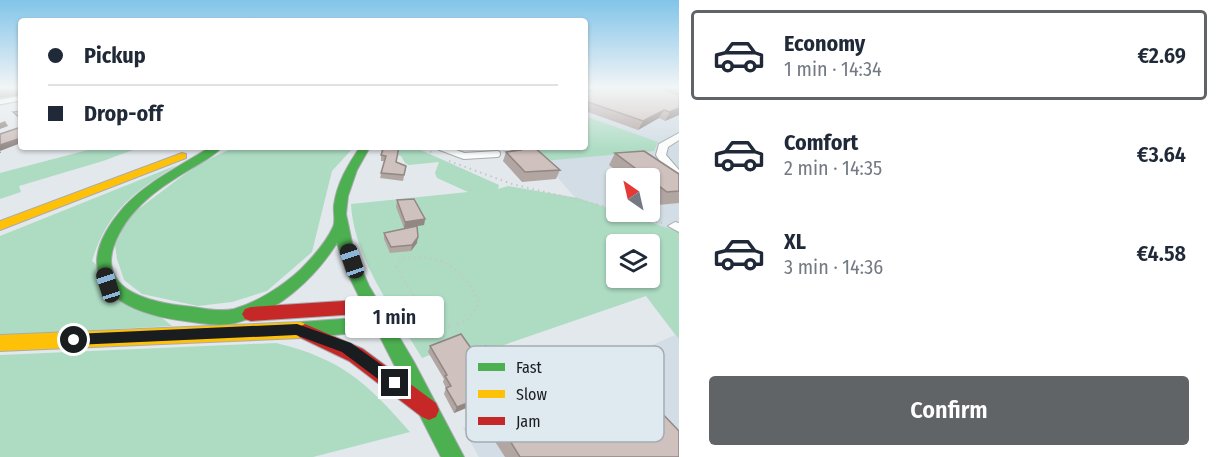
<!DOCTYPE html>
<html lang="en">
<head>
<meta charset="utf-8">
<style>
  body { margin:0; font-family:"Fira Sans Condensed",sans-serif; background:#f6f6f7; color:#1f2937; height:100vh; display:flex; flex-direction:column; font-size:22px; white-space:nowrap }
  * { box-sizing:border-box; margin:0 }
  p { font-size:20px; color:#747a83 }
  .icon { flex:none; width:33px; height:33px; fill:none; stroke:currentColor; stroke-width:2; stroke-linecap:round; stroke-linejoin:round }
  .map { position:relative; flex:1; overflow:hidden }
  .drawer { display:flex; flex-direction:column; background:#fff; width:540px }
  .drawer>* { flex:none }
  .guide { position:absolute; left:18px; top:18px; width:570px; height:132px; border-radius:6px; box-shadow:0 2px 4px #0004; display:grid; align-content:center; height:132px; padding:0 30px; background:#fff }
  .needle { width:39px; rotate:326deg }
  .tools { position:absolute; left:606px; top:168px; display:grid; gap:12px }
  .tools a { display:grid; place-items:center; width:54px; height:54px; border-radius:6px; background:#fff; box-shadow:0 2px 4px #0004; font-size:30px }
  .end { position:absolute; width:27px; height:27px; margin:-14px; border:8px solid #1a1d20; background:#fff; box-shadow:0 0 0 3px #fff }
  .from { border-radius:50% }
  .bubble { position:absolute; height:42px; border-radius:6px; background:#fff; box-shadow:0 2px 4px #0004; font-size:20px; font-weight:600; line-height:42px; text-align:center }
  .car { position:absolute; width:18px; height:36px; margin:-18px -9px; border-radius:8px; box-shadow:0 0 4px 2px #0007; background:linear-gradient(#222 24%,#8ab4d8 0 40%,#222 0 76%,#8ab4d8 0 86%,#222 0) }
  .guide b { display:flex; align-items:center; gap:21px; height:57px; font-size:22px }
  .guide b+b { border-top:2px solid #e0e1e3 }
  .guide i { width:15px; height:15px; background:#1f2937 }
  ul { padding:10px 0 0; list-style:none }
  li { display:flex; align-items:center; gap:18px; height:90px; margin:0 12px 9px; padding:0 18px; border:3px solid transparent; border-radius:6px }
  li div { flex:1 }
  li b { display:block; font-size:22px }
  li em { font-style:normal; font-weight:600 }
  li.current { border-color:#606467 }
  li>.icon { width:54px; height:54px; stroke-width:1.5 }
  .primary-button { display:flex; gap:12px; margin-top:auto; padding:12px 30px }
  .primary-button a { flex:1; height:69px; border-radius:6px; background:#606467; color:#fff; font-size:24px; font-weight:600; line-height:69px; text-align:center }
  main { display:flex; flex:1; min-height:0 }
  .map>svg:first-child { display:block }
</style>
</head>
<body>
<main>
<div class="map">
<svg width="679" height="457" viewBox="0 0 679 457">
  <rect width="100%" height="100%" fill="#e3e8ec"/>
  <path fill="#d2dde5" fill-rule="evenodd" d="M585,87h94v370h-200l-16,-29 212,-93 -29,-39 4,-18v-34h-34l-73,-83 42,-14zM616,178h34v34h-34z"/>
  <g fill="#addcc3" fill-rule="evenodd">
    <polygon points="585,116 658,142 654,151 543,161 528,147 585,147"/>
    <polygon points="99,147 141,147 103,161 19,186 21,192 0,199 0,173"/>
    <polygon points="235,147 354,147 332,171 312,252 267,291 232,302 198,306 142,294 124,280 117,259 115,245 128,217 198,164"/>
    <path d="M380,147h34l85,38 -1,4 10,-3 70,12 101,34v107l-33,-43 -174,60 -9,-13 -41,15c-28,-47 -68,-99 -71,-154l117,-12 -31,-14 -2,-5 4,-11 -30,3 -4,-2 -4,-7 -20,-4zM616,244h34v34h-34z"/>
    <path d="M177,165c-44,28 -69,45 -85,96l80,65 -172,9v-99z"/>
    <path d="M276,343c66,16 90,39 134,89l-97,25h-313v-102z"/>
  </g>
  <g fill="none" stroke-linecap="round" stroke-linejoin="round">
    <defs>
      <polyline id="lane-far1" points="0,102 21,98"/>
      <polyline id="lane" points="440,147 464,156 497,154"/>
      <g id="street">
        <polygon points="679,133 679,140 668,147 666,155 679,170 679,178 666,171 656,155 659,144"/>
        <polygon points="675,222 679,223 679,232 668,226"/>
      </g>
      <path id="fast" d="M210,147h12c-8,9 -20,15 -30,21 -28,17 -57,35 -73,66 -30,57 32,69 74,73 13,2 28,5 41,2 22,-6 49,-23 66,-39 12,-12 26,-27 33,-43 3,-6 0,-15 1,-22 3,-22 14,-40 26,-58h10l-13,23 -9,26 -2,18 8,38 15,34 45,76 50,95h-23l-64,-126 -76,7 -6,-3 -3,-5 3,-5 6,-3 68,-5 -23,-47 -9,-27c-23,36 -59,69 -102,80 -16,4 -34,0 -50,-2 -72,-9 -121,-45 -61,-114 24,-26 57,-41 86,-60z"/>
      <g id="slow">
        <polygon points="182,153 186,154 186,158 0,230 0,221"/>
        <polygon points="301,322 307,325 310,330 307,335 301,338 0,351 0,335"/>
      </g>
      <g id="jam">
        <polygon points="374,299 380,301 382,306 380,311 374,313 251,321 245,319 242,314 245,309 251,307"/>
        <polygon points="305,324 363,349 436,403 439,410 436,417 429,420 422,417 349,361 299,337 296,332 299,327"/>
      </g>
    </defs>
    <use href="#lane-far1" stroke="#a8acae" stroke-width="7"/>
    <use href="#lane" stroke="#a8acae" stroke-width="8"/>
    <use href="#street" stroke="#a8acae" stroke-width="2"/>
    <use href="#fast" stroke="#a8acae" stroke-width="2"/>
    <use href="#slow" stroke="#a8acae" stroke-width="2"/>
    <use href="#jam" stroke="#a8acae" stroke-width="2"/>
    <g stroke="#c5c6c7" stroke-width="2" stroke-dasharray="1.5 4" stroke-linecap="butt">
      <polyline points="420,147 433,153"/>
      <polyline points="449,161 512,184 616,209"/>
      <polyline points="624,212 662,223"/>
      <path d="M428,325l1,-3 -32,-55 5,-8c35,-8 65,11 77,44l-9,15 -13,7"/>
    </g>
    <g stroke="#c5c6c7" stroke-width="3" stroke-dasharray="2 7" stroke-linecap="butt">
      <polyline points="424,334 428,323"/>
      <polyline points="414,337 461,323"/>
    </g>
    <use href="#lane-far1" stroke="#fbfcfc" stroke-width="4.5"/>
    <use href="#lane" stroke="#fbfcfc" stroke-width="6"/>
    <use href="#street" fill="#fbfcfc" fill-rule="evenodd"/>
    <use href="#fast" fill="#4caf50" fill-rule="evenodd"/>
    <use href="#slow" fill="#ffc107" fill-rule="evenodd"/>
    <use href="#jam" fill="#c62828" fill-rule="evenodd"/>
  </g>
  <g fill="#b2a6a3">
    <polygon points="657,87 679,87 679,95"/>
    <polygon points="585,93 679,95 679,115 665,121 659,118 638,130 585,111"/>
    <polygon points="384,147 399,147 396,162 406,166 403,181 380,178 384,161 381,161 381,155"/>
    <polygon points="512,147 534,147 560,170 556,179 522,182 503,161 506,152 511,151"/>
    <polygon points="615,153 679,174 679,203 658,205 650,198 650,178 625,178 609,165"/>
    <polygon points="397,200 425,219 424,225 404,228 396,207"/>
    <polygon points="384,233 417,243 411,251 390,253 384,239"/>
    <polygon points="430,346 473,351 500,365 496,371 480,377 488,399 454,413 444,394 446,388 443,382 444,379 428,352"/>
    <polygon points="589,360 585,381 576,385 569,378 579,365"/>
    <polygon points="571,372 565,379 532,393 525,384 529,377"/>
    <polygon points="646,412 679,457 505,457 494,440 502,428"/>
  </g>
  <g fill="#918784">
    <polygon points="0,87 21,87 21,95 0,98"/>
    <polygon points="679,108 679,115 665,121 670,112"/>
    <polygon points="664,110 659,118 638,130 643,121"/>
    <polygon points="5,121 8,126 0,129 0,123"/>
    <polygon points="21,138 21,143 0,151 1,153 0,153 0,145"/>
    <polygon points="425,219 424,225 404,228 405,222"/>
    <polygon points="418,237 417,243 411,251 412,245"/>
    <polygon points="500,365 496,371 475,379 478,373"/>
    <polygon points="597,368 585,381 576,385 587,373"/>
    <polygon points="571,372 565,379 532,393 537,386"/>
    <polygon points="491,394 488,399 454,413 457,407"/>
  </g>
  <g fill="#cfc1bd" stroke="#918784" stroke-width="1.5">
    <polygon points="599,87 656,87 679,95 679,108 670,112 664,110 643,121 585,101 585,93"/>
    <polygon points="21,111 21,122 20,118 13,112"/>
    <polygon points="21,127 21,138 0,145 0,134"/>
    <polygon points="384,147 399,147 396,162 406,166 404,175 381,173 386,156 381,155"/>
    <polygon points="518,147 534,147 560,170 525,172 506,152 521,150"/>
    <polygon points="644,151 679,174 679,191 667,192 615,153"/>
    <polygon points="414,199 425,219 405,222 397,200"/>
    <polygon points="417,226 418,237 412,245 391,247 384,233"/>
    <polygon points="461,334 473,351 486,346 500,365 478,373 491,394 457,407 446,388 451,386 445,376 447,375 430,346"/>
    <polygon points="617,381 646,412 657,408 679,431 679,457 520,457 502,428"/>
  </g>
  <linearGradient id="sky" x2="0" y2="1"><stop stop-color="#82c4e9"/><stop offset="0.58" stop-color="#f2f5f6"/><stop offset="1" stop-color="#f2f5f6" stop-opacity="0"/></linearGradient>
  <rect width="679" height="151" fill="url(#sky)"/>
  <polygon fill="#1a1d20" points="297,324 351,343 400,378 400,388 390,388 342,352 296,335 74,345 68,340 74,334"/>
  <rect x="466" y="346" width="198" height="96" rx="9" fill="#dfe9f0" stroke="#a4acb2" stroke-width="1.5"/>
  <rect x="478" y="363" width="27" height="8" fill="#4caf50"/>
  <rect x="478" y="390" width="27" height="8" fill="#ffc107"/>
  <rect x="478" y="417" width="27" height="8" fill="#c62828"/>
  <g font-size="16" fill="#1a1d20">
    <text x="516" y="373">Fast</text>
    <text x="516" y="400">Slow</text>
    <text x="516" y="427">Jam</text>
  </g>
</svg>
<div class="tools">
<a><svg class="needle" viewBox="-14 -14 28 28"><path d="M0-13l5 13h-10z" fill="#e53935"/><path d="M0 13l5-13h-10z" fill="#747a83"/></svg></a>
<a><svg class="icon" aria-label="layers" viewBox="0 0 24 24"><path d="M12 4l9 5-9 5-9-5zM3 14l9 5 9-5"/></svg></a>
</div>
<i class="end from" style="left:74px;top:340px"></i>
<i class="end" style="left:395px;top:383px"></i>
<div class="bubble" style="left:345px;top:296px;width:99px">1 min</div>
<i class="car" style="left:352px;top:261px;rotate:341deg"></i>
<i class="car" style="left:108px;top:285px;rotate:342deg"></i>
<div class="guide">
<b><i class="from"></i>Pickup</b>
<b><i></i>Drop-off</b>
</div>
</div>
<section class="drawer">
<ul>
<li class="current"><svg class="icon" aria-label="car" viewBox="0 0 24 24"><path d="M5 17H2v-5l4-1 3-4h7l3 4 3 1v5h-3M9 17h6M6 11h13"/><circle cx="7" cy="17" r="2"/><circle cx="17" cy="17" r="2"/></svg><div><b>Economy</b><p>1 min · 14:34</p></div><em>€2.69</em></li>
<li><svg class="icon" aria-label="car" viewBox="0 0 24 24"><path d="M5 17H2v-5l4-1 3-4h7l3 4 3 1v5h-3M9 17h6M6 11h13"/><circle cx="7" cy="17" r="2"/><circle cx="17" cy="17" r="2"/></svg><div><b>Comfort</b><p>2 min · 14:35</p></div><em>€3.64</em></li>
<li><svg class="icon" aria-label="car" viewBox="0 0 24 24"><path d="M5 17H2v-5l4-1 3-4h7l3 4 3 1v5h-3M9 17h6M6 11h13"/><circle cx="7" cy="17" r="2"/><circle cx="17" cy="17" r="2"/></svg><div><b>XL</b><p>3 min · 14:36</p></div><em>€4.58</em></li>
</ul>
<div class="primary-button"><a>Confirm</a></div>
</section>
</main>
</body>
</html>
